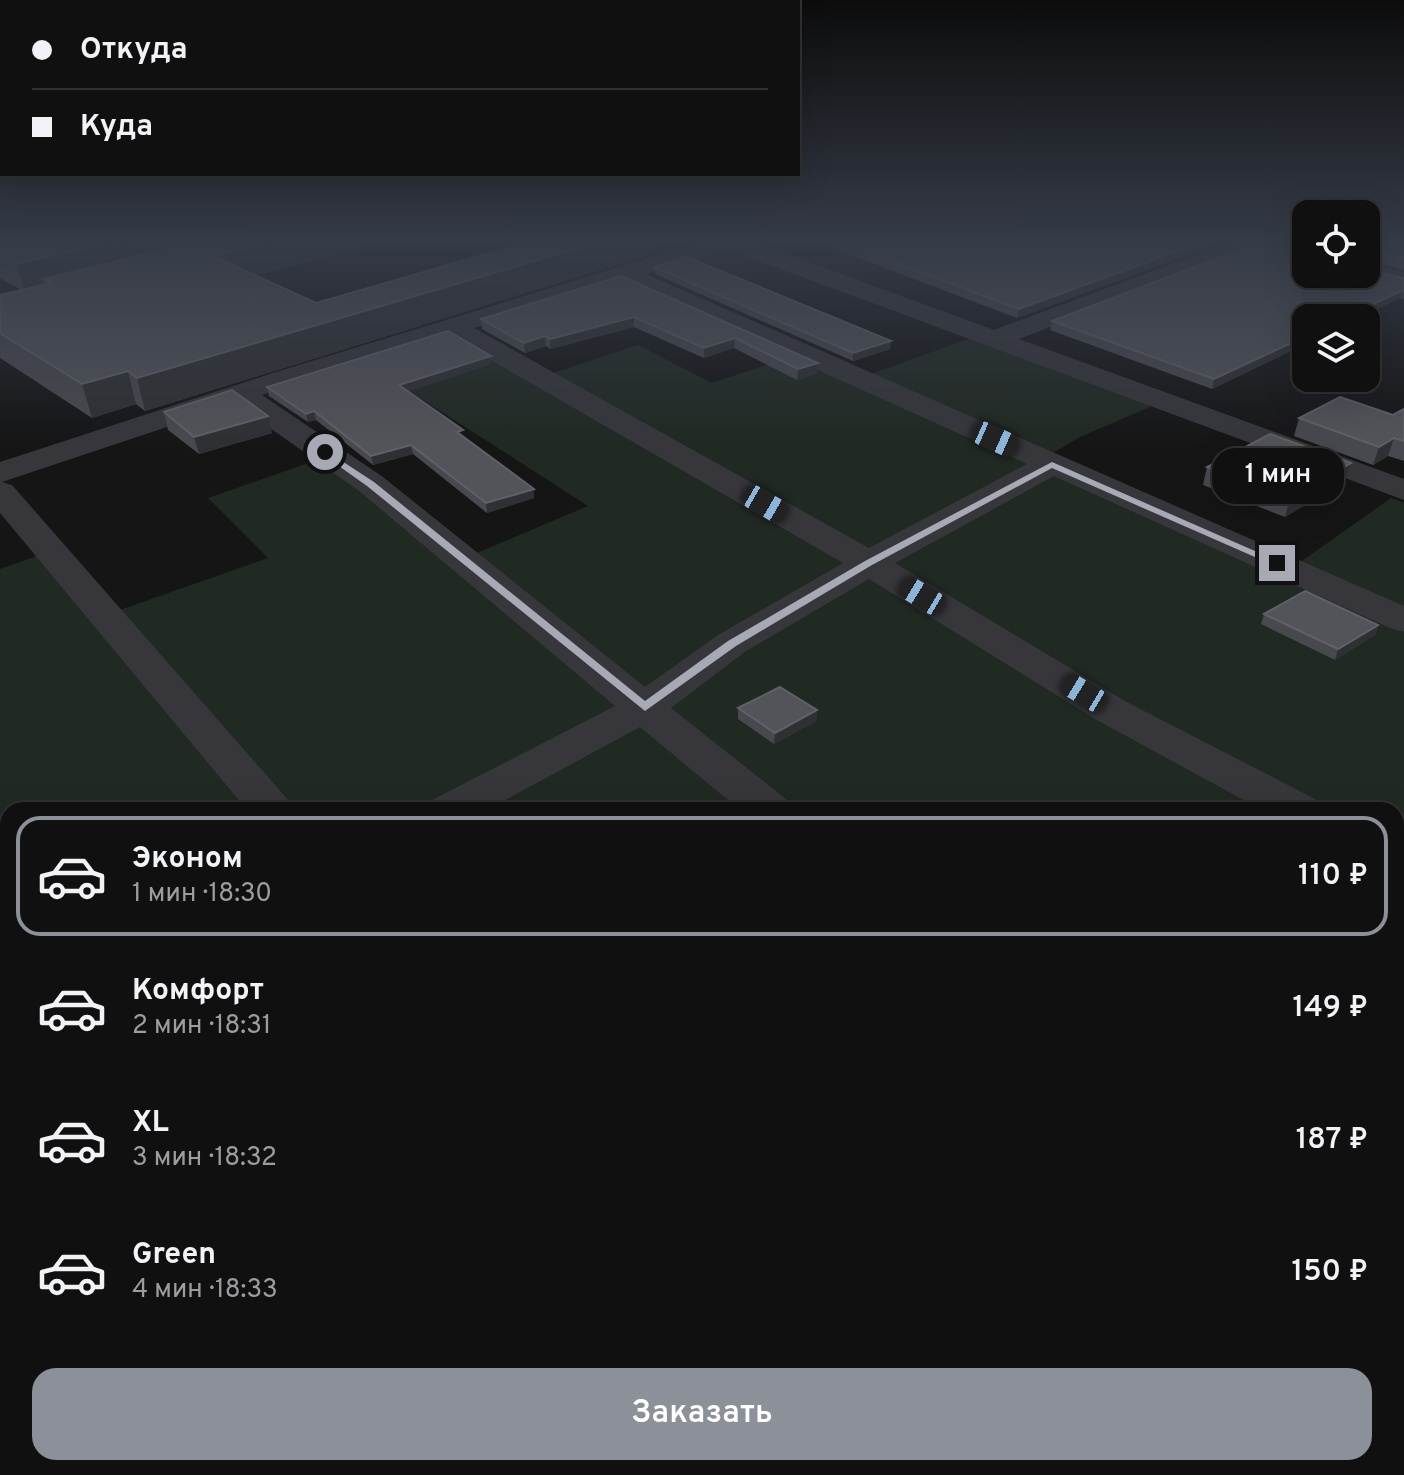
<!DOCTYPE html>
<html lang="ru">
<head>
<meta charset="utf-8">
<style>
  body { margin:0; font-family:Overpass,sans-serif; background:#1e1e1e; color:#f1f3f6; height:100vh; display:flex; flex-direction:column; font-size:30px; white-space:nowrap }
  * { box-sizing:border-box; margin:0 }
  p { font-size:26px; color:#9c9d9f }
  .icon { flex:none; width:44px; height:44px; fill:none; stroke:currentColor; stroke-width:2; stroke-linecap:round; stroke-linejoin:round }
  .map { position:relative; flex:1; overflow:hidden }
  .drawer { position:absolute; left:0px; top:802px; width:1404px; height:674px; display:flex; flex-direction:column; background:#101010; border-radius:24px 24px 0 0; box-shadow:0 8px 32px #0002,0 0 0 2px #303030 }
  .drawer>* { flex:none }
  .guide { position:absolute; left:0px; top:0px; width:800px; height:176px; box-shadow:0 8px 32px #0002,0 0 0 2px #303030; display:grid; align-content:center; height:176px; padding:0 32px; background:#101010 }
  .buttons { position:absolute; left:1292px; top:200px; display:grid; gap:16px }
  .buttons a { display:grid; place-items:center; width:88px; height:88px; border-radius:16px; background:#101010; box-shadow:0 8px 32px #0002,0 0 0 2px #303030; font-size:40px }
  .end { position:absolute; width:36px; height:36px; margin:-18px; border:10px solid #a7aab5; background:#111; box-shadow:0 0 0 4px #111 }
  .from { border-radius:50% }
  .bubble { position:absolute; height:56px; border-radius:24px; background:#101010; box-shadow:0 8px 32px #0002,0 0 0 2px #303030; font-size:26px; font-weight:600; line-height:56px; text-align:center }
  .car { position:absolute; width:24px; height:48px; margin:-24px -12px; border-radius:10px; box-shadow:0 0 6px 2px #0007; background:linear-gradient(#222 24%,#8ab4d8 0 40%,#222 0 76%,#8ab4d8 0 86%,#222 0) }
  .guide b { display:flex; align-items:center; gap:28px; height:76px; font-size:30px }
  .guide b+b { border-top:2px solid #303030 }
  .guide i { width:20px; height:20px; background:#f1f3f6 }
  ul { padding:14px 0 0; list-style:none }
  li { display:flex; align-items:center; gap:24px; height:120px; margin:0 16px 12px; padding:0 16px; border:4px solid transparent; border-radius:24px }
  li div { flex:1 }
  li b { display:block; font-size:30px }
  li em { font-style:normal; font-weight:600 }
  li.on { border-color:#8c9099 }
  li>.icon { width:72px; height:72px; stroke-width:1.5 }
  .cta { display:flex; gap:16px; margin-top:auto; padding:16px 32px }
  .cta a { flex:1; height:92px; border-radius:24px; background:#8c9099; color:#fff; font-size:32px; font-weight:600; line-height:92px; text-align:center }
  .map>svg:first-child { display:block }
</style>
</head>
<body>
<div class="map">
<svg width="1404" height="1475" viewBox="0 0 1404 1475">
  <rect width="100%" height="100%" fill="#151516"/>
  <path fill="#212923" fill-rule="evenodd" d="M481,334l72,39 85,-28 74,38 84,-28 58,25 120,-43 178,69 -72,31 -32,19 251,107 92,-65 13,5v972h-1404v-906l60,-21 54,64 154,-54 -60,-60 129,-45 135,102 116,-49 -213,-137zM8,810h1388v658h-1388z"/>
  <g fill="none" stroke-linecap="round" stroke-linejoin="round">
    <g fill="#36363b" fill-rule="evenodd">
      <path d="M711,239h35l248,91 235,-87 -2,-4h40l39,9v14l-53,-13 -234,90 385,140v21l-677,-251 -81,25 758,332v26l-14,-4 -336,-152 -159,87 230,138 190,98 7,11h-60l-167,-91 -226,-140 -123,72 -75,57 115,91 7,11h-53l-100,-83 -153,83h-60l7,-11 181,-93 -256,-215 -123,-87 -234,78 10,3 285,325h-50l-247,-297v-51l276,-90zM622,282l405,182 -158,84 -395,-220zM449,336l394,227 -125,72 -73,52 -262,-210 -121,-82z"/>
      <polygon points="1366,263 1404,272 1404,286 1358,275 1366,274"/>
      <polygon points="1396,846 1404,849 1404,884 1396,882"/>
      <polygon points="8,1021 8,1067 0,1069 0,1023"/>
      <polygon points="1396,1238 1404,1241 1404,1306 1396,1303"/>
      <polygon points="0,1430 8,1434 8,1468 38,1468 41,1475 0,1475"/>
      <polygon points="773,1468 852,1468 855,1475 776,1475"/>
    </g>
  </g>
  <g fill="#48494e">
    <polygon points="0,239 396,239 255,275 316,303 538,239 657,239 657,252 145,411 136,404 92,418 0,358 0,295 21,290 0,278"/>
    <polygon points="809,239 1226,239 1225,241 1017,318"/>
    <polygon points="1279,239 1306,239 1306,246"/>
    <polygon points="1366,239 1404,239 1404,270 1366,261"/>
    <polygon points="654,267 891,341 890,349 853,361 655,274"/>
    <polygon points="621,276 817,373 797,380 734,348 704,358 634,327 550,349 546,346 525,353 482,329 481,319"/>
    <polygon points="1404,278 1404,299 1400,298 1212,389 1050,330 1052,321"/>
    <polygon points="491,356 491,364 408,391 464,437 534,498 487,513 413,454 373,465 316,420 308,422 269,396 267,387"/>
    <polygon points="1404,409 1404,461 1388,456 1373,465 1294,436 1299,418 1393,415"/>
    <polygon points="164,412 272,433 199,454 168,430"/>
    <polygon points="1351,463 1345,481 1285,517 1203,485 1207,467"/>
    <polygon points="1264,614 1378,625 1375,635 1335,660 1261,624"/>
    <polygon points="738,708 817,710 816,721 774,744 738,719"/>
  </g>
  <g fill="#2f3033">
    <polygon points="124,239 246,239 52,283 43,279 46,288 25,293 16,264"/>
    <polygon points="282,239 396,239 219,285 213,256"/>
    <polygon points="609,239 657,239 657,252 145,411 137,378"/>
    <polygon points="1211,239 1226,239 1225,241 1017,318 1019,309"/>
    <polygon points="1403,290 1400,298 1360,318 1343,318"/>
    <polygon points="634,317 634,327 550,349 550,339"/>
    <polygon points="545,336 546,346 525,353 524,343"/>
    <polygon points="1306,336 1306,344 1212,389 1214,379"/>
    <polygon points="735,338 734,348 704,358 704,348"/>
    <polygon points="891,341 890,349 853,361 853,353"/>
    <polygon points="491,356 491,364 400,394 399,385"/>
    <polygon points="818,363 817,373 797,380 798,369"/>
    <polygon points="128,371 136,404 92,418 82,384"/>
    <polygon points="314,411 316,420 308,422 306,414"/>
    <polygon points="268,416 272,433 199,454 194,437"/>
    <polygon points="1394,438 1388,456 1373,465 1379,447"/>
    <polygon points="411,445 413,454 373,465 371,456"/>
    <polygon points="1351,463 1345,481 1285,517 1290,498"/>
    <polygon points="534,489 534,498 487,513 486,503"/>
    <polygon points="1378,625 1375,635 1335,660 1338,649"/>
    <polygon points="817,710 816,721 774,744 775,733"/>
  </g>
  <g fill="#525459" stroke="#606167" stroke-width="2">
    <polygon points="0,239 124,239 16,264 0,255"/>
    <polygon points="210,239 282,239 213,256 316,303 538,239 609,239 137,378 128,371 82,384 0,333 0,295 52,283 43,279"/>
    <polygon points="831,239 1211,239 1019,309"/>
    <polygon points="1366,239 1404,239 1404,260 1367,252 1366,258"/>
    <polygon points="1255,244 1306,255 1306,274 1366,274 1366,270 1404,278 1404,290 1343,318 1306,318 1306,336 1214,379 1052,321"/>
    <polygon points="687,257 891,341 853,353 654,267"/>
    <polygon points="621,276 818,363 798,369 735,338 704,348 634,317 550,339 545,336 524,343 481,319"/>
    <polygon points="448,331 491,356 399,385 463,430 457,432 534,489 486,503 411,445 371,456 314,411 306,414 267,387"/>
    <polygon points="232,390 268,416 194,437 164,412"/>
    <polygon points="1340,397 1393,415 1404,409 1404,441 1394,438 1379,447 1299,418"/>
    <polygon points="1270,434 1351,463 1290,498 1207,467"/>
    <polygon points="1305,591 1378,625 1338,649 1264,614"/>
    <polygon points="780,687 817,710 775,733 738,708"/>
  </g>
  <linearGradient id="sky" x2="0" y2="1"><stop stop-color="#0c0c0c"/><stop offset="0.54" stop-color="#353b47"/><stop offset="1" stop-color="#353b47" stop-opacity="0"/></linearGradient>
  <rect width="1404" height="445" fill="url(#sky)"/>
  <polygon fill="#a7aab5" points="325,450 374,482 645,701 728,641 865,561 1052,462 1282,563 1273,565 1052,468 872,565 736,646 645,711 367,486 322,454"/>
</svg>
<div class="buttons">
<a><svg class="icon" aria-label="locate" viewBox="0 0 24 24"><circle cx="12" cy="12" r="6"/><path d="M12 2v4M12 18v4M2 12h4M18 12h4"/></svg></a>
<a><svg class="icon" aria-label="layers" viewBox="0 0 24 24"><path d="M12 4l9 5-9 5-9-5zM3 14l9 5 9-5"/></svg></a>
</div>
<i class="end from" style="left:325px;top:452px"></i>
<i class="end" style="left:1277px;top:563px"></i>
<div class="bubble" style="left:1212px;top:448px;width:132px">1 мин</div>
<i class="car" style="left:995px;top:439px;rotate:114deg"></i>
<i class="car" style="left:765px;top:504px;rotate:120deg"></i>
<i class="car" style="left:922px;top:596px;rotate:301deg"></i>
<i class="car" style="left:1084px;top:693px;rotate:301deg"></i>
<div class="guide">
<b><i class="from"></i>Откуда</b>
<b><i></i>Куда</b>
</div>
<section class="drawer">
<ul>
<li class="on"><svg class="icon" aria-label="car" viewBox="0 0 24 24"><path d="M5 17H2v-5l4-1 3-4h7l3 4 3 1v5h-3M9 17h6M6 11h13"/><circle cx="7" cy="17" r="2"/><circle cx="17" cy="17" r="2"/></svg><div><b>Эконом</b><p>1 мин · 18:30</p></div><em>110 ₽</em></li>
<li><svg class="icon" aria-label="car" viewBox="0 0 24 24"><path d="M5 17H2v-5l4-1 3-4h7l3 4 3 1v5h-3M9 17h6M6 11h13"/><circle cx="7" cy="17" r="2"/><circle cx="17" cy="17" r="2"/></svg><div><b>Комфорт</b><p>2 мин · 18:31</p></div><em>149 ₽</em></li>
<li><svg class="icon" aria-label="car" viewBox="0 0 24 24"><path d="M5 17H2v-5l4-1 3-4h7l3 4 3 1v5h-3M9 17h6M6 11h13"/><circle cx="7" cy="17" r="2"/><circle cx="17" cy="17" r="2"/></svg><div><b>XL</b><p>3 мин · 18:32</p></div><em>187 ₽</em></li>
<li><svg class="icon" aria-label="car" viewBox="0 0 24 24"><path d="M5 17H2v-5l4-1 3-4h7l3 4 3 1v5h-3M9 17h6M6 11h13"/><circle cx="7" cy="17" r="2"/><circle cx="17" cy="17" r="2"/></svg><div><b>Green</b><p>4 мин · 18:33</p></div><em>150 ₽</em></li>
</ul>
<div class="cta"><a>Заказать</a></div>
</section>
</div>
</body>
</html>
